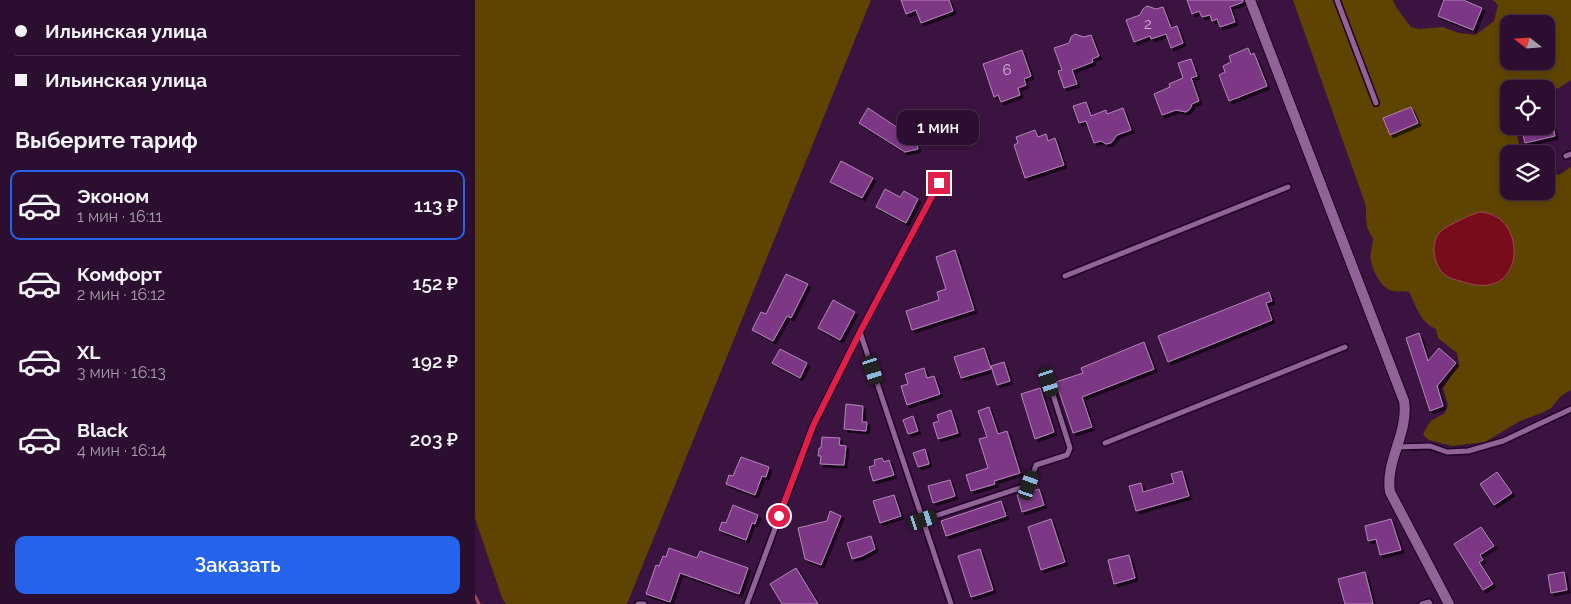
<!DOCTYPE html>
<html lang="ru">
<head>
<meta charset="utf-8">
<style>
  body { margin:0; font-family:Raleway,sans-serif; background:#381c3c; color:#f1f3f6; height:100vh; display:flex; flex-direction:column; font-size:19px; white-space:nowrap }
  * { box-sizing:border-box; margin:0 }
  p { font-size:16px; color:#a69cab }
  .icon { flex:none; width:28px; height:28px; fill:none; stroke:currentColor; stroke-width:2; stroke-linecap:round; stroke-linejoin:round }
  .map { position:relative; flex:1; overflow:hidden }
  .sheet { display:flex; flex-direction:column; background:#2c0e30; width:475px }
  .sheet>* { flex:none }
  .banner { display:grid; align-content:center; height:110px; padding:0 15px; background:#2c0e30 }
  .needle { width:32px; rotate:287deg }
  .buttons { position:absolute; left:1025px; top:15px; display:grid; gap:10px }
  .buttons a { display:grid; place-items:center; width:55px; height:55px; border-radius:10px; background:#2c0e30; box-shadow:0 2px 8px #0003,0 0 0 1px #482e4c; font-size:25px }
  .end { position:absolute; width:22px; height:22px; margin:-11px; border:6px solid #e11d48; background:#fff; box-shadow:0 0 0 2px #fff }
  .from { border-radius:50% }
  .bubble { position:absolute; height:35px; border-radius:10px; background:#2c0e30; box-shadow:0 2px 8px #0003,0 0 0 1px #482e4c; font-size:16px; font-weight:600; line-height:35px; text-align:center }
  .car { position:absolute; width:15px; height:30px; margin:-15px -8px; border-radius:6px; box-shadow:0 0 4px 1px #0007; background:linear-gradient(#222 24%,#8ab4d8 0 40%,#222 0 76%,#8ab4d8 0 86%,#222 0) }
  .banner b { display:flex; align-items:center; gap:18px; height:48px; font-size:19px }
  .banner b+b { border-top:1px solid #482e4c }
  .banner i { width:12px; height:12px; background:#f1f3f6 }
  ul { padding:0; list-style:none }
  li { display:flex; align-items:center; gap:15px; height:70px; margin:0 10px 8px; padding:0 5px; border:2px solid transparent; border-radius:10px }
  li div { flex:1 }
  li b { display:block; font-size:19px }
  li em { font-style:normal; font-weight:600 }
  li.on { border-color:#2563eb }
  li>.icon { width:45px; height:45px; stroke-width:1.5 }
  h2 { padding:0 15px; font-size:22px; line-height:60px }
  .primary-button { display:flex; gap:10px; margin-top:auto; padding:10px 15px }
  .primary-button a { flex:1; height:58px; border-radius:10px; background:#2563eb; color:#fff; font-size:20px; font-weight:600; line-height:58px; text-align:center }
  main { display:flex; flex:1; min-height:0 }
  .map>svg:first-child { display:block }
</style>
</head>
<body>
<main>
<section class="sheet">
<div class="banner">
<b><i class="from"></i>Ильинская улица</b>
<b><i></i>Ильинская улица</b>
</div>
<h2>Выберите тариф</h2>
<ul>
<li class="on"><svg class="icon" aria-label="car" viewBox="0 0 24 24"><path d="M5 17H2v-5l4-1 3-4h7l3 4 3 1v5h-3M9 17h6M6 11h13"/><circle cx="7" cy="17" r="2"/><circle cx="17" cy="17" r="2"/></svg><div><b>Эконом</b><p>1 мин · 16:11</p></div><em>113 ₽</em></li>
<li><svg class="icon" aria-label="car" viewBox="0 0 24 24"><path d="M5 17H2v-5l4-1 3-4h7l3 4 3 1v5h-3M9 17h6M6 11h13"/><circle cx="7" cy="17" r="2"/><circle cx="17" cy="17" r="2"/></svg><div><b>Комфорт</b><p>2 мин · 16:12</p></div><em>152 ₽</em></li>
<li><svg class="icon" aria-label="car" viewBox="0 0 24 24"><path d="M5 17H2v-5l4-1 3-4h7l3 4 3 1v5h-3M9 17h6M6 11h13"/><circle cx="7" cy="17" r="2"/><circle cx="17" cy="17" r="2"/></svg><div><b>XL</b><p>3 мин · 16:13</p></div><em>192 ₽</em></li>
<li><svg class="icon" aria-label="car" viewBox="0 0 24 24"><path d="M5 17H2v-5l4-1 3-4h7l3 4 3 1v5h-3M9 17h6M6 11h13"/><circle cx="7" cy="17" r="2"/><circle cx="17" cy="17" r="2"/></svg><div><b>Black</b><p>4 мин · 16:14</p></div><em>203 ₽</em></li>
</ul>
<div class="primary-button"><a>Заказать</a></div>
</section>
<div class="map">
<svg width="1096" height="604" viewBox="0 0 1096 604">
  <defs>
    <filter id="shadow"><feDropShadow dx="3" dy="3" stdDeviation="0" flood-color="#0009"/></filter>
  </defs>
  <rect width="100%" height="100%" fill="#3b1340"/>
  <g fill="#5f4401" fill-rule="evenodd">
    <polygon points="0,0 396,0 152,604 31,604 27,598 0,518"/>
    <path d="M818,0h100l3,7 15,20 8,2 24,-2 16,6 16,2 19,-14 4,-16 -5,-5h78v80l-12,8 -13,3v-2h-37v37h6l5,22 4,6h-15v37h37v-19l13,3 12,-8v223l-10,6 -10,12 -7,4 -24,9 -35,21 -33,4 -23,-6 -6,-5 3,-7 5,-7 14,-8 3,-8 -5,-17 16,-24 -2,-11 -19,-15 -2,-9c-17,-8 -19,-22 -27,-37 -6,-2 -13,1 -19,-2 -9,-3 -17,-19 -19,-29 -2,-7 2,-15 2,-23 -8,-10 -7,-20 -7,-32zM1034,24h37v37h-37zM1020,215c21,22 25,38 9,64l-66,-13 -4,-16 10,-21 14,-7 7,-5z"/>
  </g>
  <path fill="#790c1a" stroke="#9c495b" d="M1005,212c48,2 47,89 -13,71 -6,-2 -13,-3 -19,-6 -13,-7 -19,-31 -9,-44 5,-6 32,-19 41,-21z"/>
  <g fill="none" stroke-linecap="round" stroke-linejoin="round">
    <polyline stroke="#9c495b" stroke-width="3" points="0,596 4,604"/>
  </g>
  <g fill="#7b3784" stroke="#b485ba" filter="url(#shadow)">
    <polygon points="426,0 474,0 478,11 446,23 441,10 431,14"/>
    <polygon points="712,0 768,0 768,2 755,7 760,22 745,27 742,19 737,21 735,15 727,17 724,11 717,14"/>
    <polygon points="969,0 988,0 1007,8 998,30 963,16"/>
    <polygon points="672,6 681,9 688,7 696,28 702,26 708,43 696,48 691,34 676,39 675,36 659,42 651,20 665,15 668,9"/>
    <polygon points="600,34 609,37 616,35 624,56 617,59 618,62 597,70 602,84 589,88 583,71 587,70 579,48 594,43 596,37"/>
    <polygon points="773,48 776,55 779,53 792,86 754,101 744,75 750,72 748,66 756,62 754,56"/>
    <polygon points="547,50 556,76 549,79 551,85 543,88 545,95 526,102 523,95 519,97 508,64"/>
    <polygon points="716,59 722,76 716,78 724,101 717,104 715,109 711,112 701,110 687,115 679,94 695,87 694,84 708,78 703,63"/>
    <polygon points="611,102 616,116 631,110 632,114 648,108 656,130 642,135 636,143 631,144 626,141 619,143 611,121 604,123 598,106"/>
    <polygon points="936,107 943,123 915,135 908,118"/>
    <polygon points="393,108 429,132 438,129 443,149 430,152 384,123"/>
    <polygon points="1046,126 1078,126 1080,136 1050,143"/>
    <polygon points="560,130 563,137 571,134 573,141 580,138 589,165 550,178 539,145 543,143 541,137"/>
    <polygon points="366,161 398,178 387,198 355,182"/>
    <polygon points="410,189 425,197 429,191 443,199 431,223 401,207"/>
    <polygon points="480,250 499,310 437,330 431,311 464,300 462,292 471,289 461,257"/>
    <polygon points="311,274 333,284 316,318 312,316 298,341 277,330 286,312 291,314"/>
    <polygon points="794,292 797,301 791,303 797,320 693,362 683,336"/>
    <polygon points="358,300 380,312 365,340 343,328"/>
    <polygon points="944,333 953,361 964,348 981,363 962,386 968,406 955,411 931,338"/>
    <polygon points="669,342 679,369 607,397 617,427 598,433 581,382 608,373 606,368"/>
    <polygon points="509,348 516,369 486,378 479,357"/>
    <polygon points="305,349 332,363 325,378 297,363"/>
    <polygon points="529,362 535,381 522,385 516,366"/>
    <polygon points="449,368 452,378 459,376 465,394 432,405 426,386 433,384 430,374"/>
    <polygon points="565,388 579,432 560,439 546,394"/>
    <polygon points="371,404 388,406 387,422 392,422 391,431 369,429"/>
    <polygon points="514,407 523,434 532,431 545,473 519,481 520,484 496,491 491,475 513,468 504,439 512,437 503,411"/>
    <polygon points="476,410 483,433 463,439 458,423 464,421 462,415"/>
    <polygon points="438,416 443,431 433,434 428,420"/>
    <polygon points="347,437 365,438 364,445 371,446 369,465 345,464 346,456 343,456 344,448 346,448"/>
    <polygon points="450,449 454,464 443,467 438,453"/>
    <polygon points="266,457 294,467 291,477 287,476 280,495 251,484 254,475 258,476"/>
    <polygon points="407,458 409,462 414,460 419,475 398,481 394,467 400,465 399,460"/>
    <polygon points="707,471 714,496 661,511 654,486 666,483 668,492 699,483 696,474"/>
    <polygon points="1022,472 1037,493 1019,505 1005,484"/>
    <polygon points="475,480 480,496 458,503 453,486"/>
    <polygon points="564,489 569,505 547,512 542,495"/>
    <polygon points="419,495 426,516 405,523 398,501"/>
    <polygon points="526,501 531,516 471,536 466,521"/>
    <polygon points="258,505 283,515 280,524 277,523 271,540 244,530 247,522 251,523"/>
    <polygon points="355,511 366,516 346,565 330,559 323,528 352,521"/>
    <polygon points="576,519 590,562 566,570 553,527"/>
    <polygon points="916,519 926,550 905,555 901,539 893,541 890,526"/>
    <polygon points="1006,527 1019,546 1005,555 1008,560 1004,562 1018,584 1008,590 979,544"/>
    <polygon points="396,536 400,549 387,556 377,559 372,543"/>
    <polygon points="194,548 222,558 225,551 273,568 264,594 205,573 195,602 171,594 181,565 184,566 188,556 191,557"/>
    <polygon points="505,549 518,590 496,597 483,556"/>
    <polygon points="654,555 660,578 639,584 633,560"/>
    <polygon points="321,568 343,604 307,604 295,584"/>
    <polygon points="890,572 898,604 870,604 863,579"/>
    <polygon points="1089,572 1092,590 1076,593 1073,575"/>
  </g>
  <g fill="none" stroke-linecap="round" stroke-linejoin="round">
    <defs>
      <g id="service">
        <polyline points="862,0 901,103"/>
        <polyline points="1091,156 1096,154"/>
        <polyline points="590,276 813,187"/>
        <polyline points="385,332 476,604"/>
        <polyline points="630,443 870,347"/>
        <polyline points="922,447 955,446 972,452 993,451 1028,441 1096,409"/>
        <polyline points="448,520 554,485 561,465 592,455 595,448 574,382"/>
        <polyline points="163,604 169,604"/>
        <polyline points="272,604 338,426 385,332 464,183"/>
        <polyline points="947,604 954,602 955,604"/>
      </g>
      <path id="minor" d="M775,0l154,401c5,32 -19,59 -14,91l59,112"/>
    </defs>
    <use href="#service" stroke="#200026" stroke-width="8"/>
    <use href="#minor" stroke="#200026" stroke-width="12"/>
    <use href="#service" stroke="#916497" stroke-width="5"/>
    <use href="#minor" stroke="#916497" stroke-width="10"/>
  </g>
  <g fill="none" stroke-linecap="round" stroke-linejoin="round">
    <polyline stroke="#e11d48" stroke-width="6" points="304,516 338,426 385,332 464,183"/>
  </g>
  <g text-anchor="middle" stroke-width="4" stroke-linejoin="round" paint-order="stroke">
    <g font-size="15" fill="#d2afd6">
      <text x="673" y="29">2</text>
      <text x="532" y="75">6</text>
    </g>
  </g>
</svg>
<div class="buttons">
<a><svg class="needle" viewBox="-14 -14 28 28"><path d="M0-13l5 13h-10z" fill="#e53935"/><path d="M0 13l5-13h-10z" fill="#a69cab"/></svg></a>
<a><svg class="icon" aria-label="locate" viewBox="0 0 24 24"><circle cx="12" cy="12" r="6"/><path d="M12 2v4M12 18v4M2 12h4M18 12h4"/></svg></a>
<a><svg class="icon" aria-label="layers" viewBox="0 0 24 24"><path d="M12 4l9 5-9 5-9-5zM3 14l9 5 9-5"/></svg></a>
</div>
<i class="end from" style="left:304px;top:516px"></i>
<i class="end" style="left:464px;top:183px"></i>
<div class="bubble" style="left:422px;top:110px;width:82px">1 мин</div>
<i class="car" style="left:398px;top:370px;rotate:162deg"></i>
<i class="car" style="left:574px;top:382px;rotate:162deg"></i>
<i class="car" style="left:554px;top:485px;rotate:19deg"></i>
<i class="car" style="left:448px;top:520px;rotate:72deg"></i>
</div>
</main>
</body>
</html>
